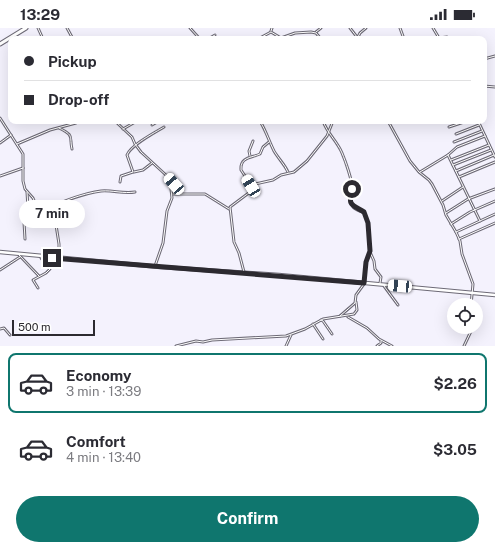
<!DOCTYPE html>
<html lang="en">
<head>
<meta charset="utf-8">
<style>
  body { margin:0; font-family:"Public Sans",sans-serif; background:#f7f7f7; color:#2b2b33; height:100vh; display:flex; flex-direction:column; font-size:15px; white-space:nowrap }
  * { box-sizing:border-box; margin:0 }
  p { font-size:13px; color:#7c7c81 }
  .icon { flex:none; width:22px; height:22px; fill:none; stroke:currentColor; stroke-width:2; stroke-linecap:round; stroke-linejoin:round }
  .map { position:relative; height:318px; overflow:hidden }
  .side { display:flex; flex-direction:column; background:#fff; flex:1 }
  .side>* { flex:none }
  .top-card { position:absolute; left:8px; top:8px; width:479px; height:88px; border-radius:8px; box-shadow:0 4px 16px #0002; display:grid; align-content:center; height:88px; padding:0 16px; background:#fff }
  .fabs { position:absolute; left:447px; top:270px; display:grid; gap:8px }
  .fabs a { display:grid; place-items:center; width:36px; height:36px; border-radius:50%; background:#fff; box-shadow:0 4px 16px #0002; font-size:20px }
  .scale { position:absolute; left:12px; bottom:10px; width:83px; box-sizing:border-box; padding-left:4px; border:2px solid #2c2a30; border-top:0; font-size:11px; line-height:14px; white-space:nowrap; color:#2c2a30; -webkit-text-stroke:3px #fff; paint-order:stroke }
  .end { position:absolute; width:18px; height:18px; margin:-9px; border:5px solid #2c2a30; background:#fff; box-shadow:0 0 0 2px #fff }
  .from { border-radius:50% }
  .bubble { position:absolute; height:28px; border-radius:14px; background:#fff; box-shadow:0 4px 16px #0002; font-size:13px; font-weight:700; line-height:28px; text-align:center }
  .car { position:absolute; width:12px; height:24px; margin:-12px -6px; border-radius:5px; box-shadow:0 0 3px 1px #0007; background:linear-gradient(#fff 24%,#345 0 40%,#fff 0 76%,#345 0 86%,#fff 0) }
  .top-card b { display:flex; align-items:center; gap:14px; height:38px; font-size:15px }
  .top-card b+b { border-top:1px solid #e1e1e2 }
  .top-card i { width:10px; height:10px; background:#2b2b33 }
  ul { padding:7px 0 0; list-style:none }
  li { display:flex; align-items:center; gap:12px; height:60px; margin:0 8px 6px; padding:0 8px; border:2px solid transparent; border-radius:8px }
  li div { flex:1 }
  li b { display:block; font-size:15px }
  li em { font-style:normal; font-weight:700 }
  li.current { border-color:#0f766e }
  li>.icon { width:36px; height:36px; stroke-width:1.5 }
  .button { display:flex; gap:8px; margin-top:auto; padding:8px 16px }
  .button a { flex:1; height:46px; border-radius:24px; background:#0f766e; color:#fff; font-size:16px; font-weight:700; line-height:46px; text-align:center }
  .status { display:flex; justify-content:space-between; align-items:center; height:28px; padding:0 20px; background:#fff; direction:ltr }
  .status svg { height:11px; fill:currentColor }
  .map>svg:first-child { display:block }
</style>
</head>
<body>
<div class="status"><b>13:29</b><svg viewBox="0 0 49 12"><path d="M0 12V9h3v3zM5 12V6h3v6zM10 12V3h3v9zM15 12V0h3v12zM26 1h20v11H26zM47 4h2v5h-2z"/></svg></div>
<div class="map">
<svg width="495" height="318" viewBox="0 0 495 318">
  <rect width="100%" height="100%" fill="#f4f2fd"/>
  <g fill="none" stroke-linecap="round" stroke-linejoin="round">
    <defs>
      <g id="street">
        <polyline points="38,0 43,11"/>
        <polyline points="67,0 73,11"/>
        <polyline points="190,0 200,11"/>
        <polyline points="350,0 357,9"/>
        <polyline points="400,0 404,11"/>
        <polyline points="433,0 439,10 447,9 448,11"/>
        <polyline points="271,3 272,0"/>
        <polyline points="316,4 321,0"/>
        <polyline points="208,11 215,7"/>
        <polyline points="258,11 271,4 281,10 295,5 311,4 316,5 321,11"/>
        <polyline points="357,11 360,5 366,0"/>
        <polyline points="484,31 495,28"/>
        <polyline points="484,58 495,59"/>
        <polyline points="0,90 23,126 23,153 25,161 33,170 36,177 44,189 56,197 59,216 59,230"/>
        <polyline points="115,93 132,109 135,116 141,124 167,148 181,165"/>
        <path d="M260,93c6,10 9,20 14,30 4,7 11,14 14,21"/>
        <path d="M323,93c4,12 14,20 19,32 3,7 11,29 10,36 0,6 -4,13 1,18 2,3 8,4 11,6l4,10 2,28 -4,12 -2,18"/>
        <polyline points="388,93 410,133 419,144 429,152 432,156 443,177 446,187 456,204 460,213 462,226 473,256 471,277"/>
        <polyline points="478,93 495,129"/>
        <polyline points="152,97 159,93"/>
        <polyline points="449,99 467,93"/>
        <path d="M59,100c16,8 10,8 13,21"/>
        <polyline points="123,101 137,93"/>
        <polyline points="456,106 479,97"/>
        <polyline points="454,114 482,103"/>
        <polyline points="0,115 11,107"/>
        <polyline points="17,116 50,102 76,95"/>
        <polyline points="448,127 480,193"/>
        <polyline points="250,128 249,123 253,113"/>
        <polyline points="451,132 489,117"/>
        <polyline points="453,137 491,122"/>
        <polyline points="456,143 494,127"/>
        <polyline points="134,144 143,142 152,135"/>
        <polyline points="420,144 448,127 457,119 485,108"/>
        <polyline points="0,148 23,140"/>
        <polyline points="459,149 495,134"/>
        <path d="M120,154l1,-6 12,-4 -6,-17c4,-10 27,-22 37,-28"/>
        <path d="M251,157l-10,-15c-1,-13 10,-12 19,-16l3,-7 6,-5"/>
        <polyline points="173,166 205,166 229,181"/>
        <polyline points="442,173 463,159"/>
        <path d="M42,183c19,-9 38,-17 59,-20 12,-1 22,3 34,1"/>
        <polyline points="446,185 468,171 495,161"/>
        <polyline points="451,196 470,184 495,173"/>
        <polyline points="456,204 495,186"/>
        <polyline points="25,211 24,194 28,180 27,164"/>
        <polyline points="459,211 495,195"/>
        <polyline points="370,224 374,233 375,241 381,249 380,255"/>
        <polyline points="19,227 39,248"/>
        <polyline points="155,238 163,215 167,183 172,170 171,161 173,156"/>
        <polyline points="0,242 20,229"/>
        <polyline points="244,244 239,225 234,214 230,179 250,164 249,159 251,157 273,152 281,147 294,144 307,133 327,108 333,93"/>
        <polyline points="384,258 398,277"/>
        <polyline points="38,260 33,252 46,245 50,241 41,230"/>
        <polyline points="340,288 355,275 356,267 364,256"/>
        <polyline points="348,289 367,300 379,311 392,318"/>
        <polyline points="321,292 323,293 332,306"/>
        <polyline points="313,296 323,311"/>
        <polyline points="0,301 4,300 10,307"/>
        <polyline points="176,318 196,313 203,314 212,312 286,308 305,301 323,291 354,286 357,282 356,274"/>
        <polyline points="286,318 291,307"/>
        <polyline points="377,318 381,315 381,313"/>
        <polyline points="464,318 473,299"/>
      </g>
      <polyline id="secondary" points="0,224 160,239 279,247 495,267"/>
      <polyline id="primary" points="0,16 26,0"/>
    </defs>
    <use href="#street" stroke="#6d6a76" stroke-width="3"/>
    <use href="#secondary" stroke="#6d6a76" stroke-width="4.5"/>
    <use href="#primary" stroke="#6d6a76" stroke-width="5"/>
    <use href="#street" stroke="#fff" stroke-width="1"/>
    <use href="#secondary" stroke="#fff" stroke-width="2.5"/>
    <use href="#primary" stroke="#fff" stroke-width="3"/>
  </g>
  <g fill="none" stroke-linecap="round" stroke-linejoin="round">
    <path stroke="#2c2a30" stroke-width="5" d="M52,230l312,25 2,-21 4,-11 -2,-28 -4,-11c-13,-8 -16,-6 -12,-23"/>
  </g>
</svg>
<div class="fabs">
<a><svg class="icon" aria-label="locate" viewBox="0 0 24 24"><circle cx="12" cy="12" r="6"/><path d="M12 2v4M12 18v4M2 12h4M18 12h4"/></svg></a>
</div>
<div class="scale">500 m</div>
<i class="end from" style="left:352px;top:161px"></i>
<i class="end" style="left:52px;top:230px"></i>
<div class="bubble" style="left:19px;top:172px;width:66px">7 min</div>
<i class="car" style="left:174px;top:156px;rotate:319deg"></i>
<i class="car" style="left:251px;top:158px;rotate:329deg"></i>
<i class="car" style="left:400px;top:258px;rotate:275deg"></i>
<div class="top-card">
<b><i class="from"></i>Pickup</b>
<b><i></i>Drop-off</b>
</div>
</div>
<section class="side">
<ul>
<li class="current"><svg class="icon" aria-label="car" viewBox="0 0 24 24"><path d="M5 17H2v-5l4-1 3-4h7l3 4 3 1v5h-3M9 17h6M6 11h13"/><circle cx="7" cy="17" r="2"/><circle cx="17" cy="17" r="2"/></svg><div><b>Economy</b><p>3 min · 13:39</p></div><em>$2.26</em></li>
<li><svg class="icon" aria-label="car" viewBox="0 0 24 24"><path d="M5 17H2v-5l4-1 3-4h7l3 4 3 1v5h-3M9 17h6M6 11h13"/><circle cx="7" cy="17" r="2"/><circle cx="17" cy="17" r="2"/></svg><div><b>Comfort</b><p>4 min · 13:40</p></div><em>$3.05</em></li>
</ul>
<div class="button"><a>Confirm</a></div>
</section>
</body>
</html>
